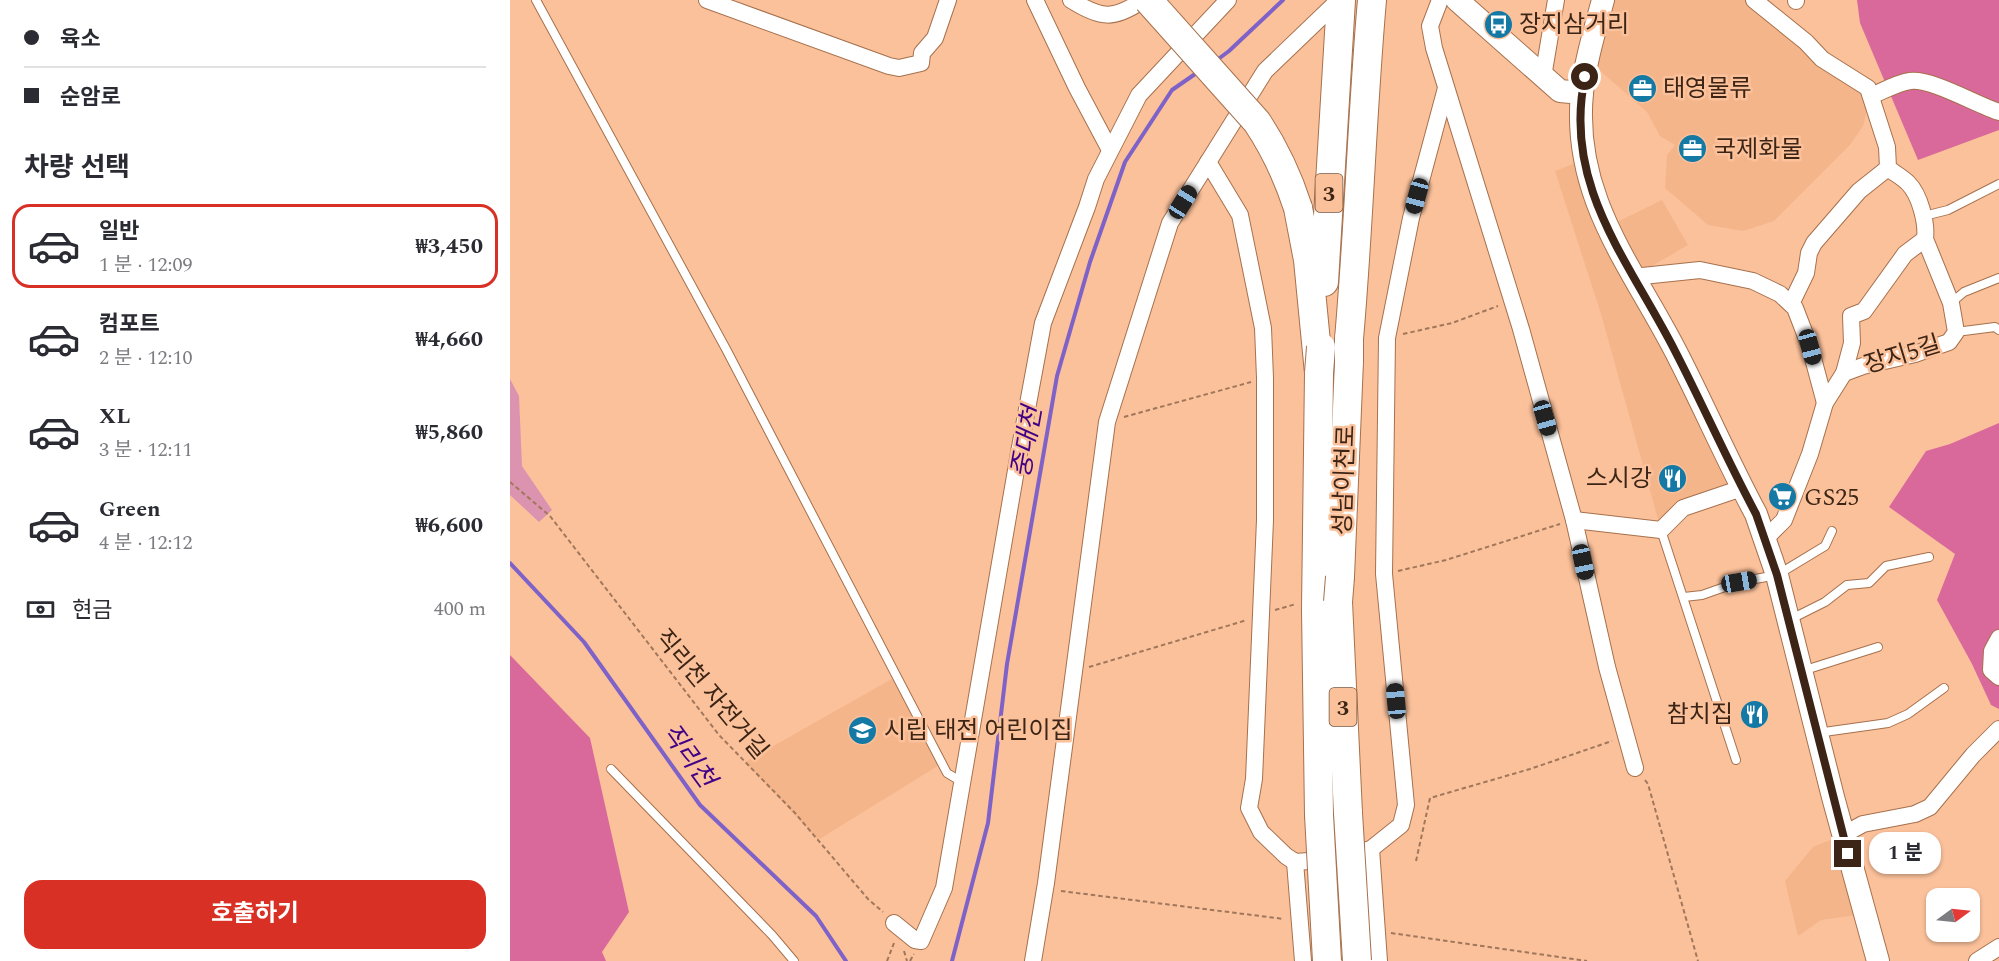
<!DOCTYPE html>
<html lang="ko">
<head>
<meta charset="utf-8">
<style>
  body { margin:0; font-family:Spectral,"Noto Sans KR",serif; background:#f2f2f3; color:#2b2b33; height:100vh; display:flex; flex-direction:column; font-size:22px; white-space:nowrap }
  * { box-sizing:border-box; margin:0 }
  p { font-size:20px; color:#7c7c81 }
  .icon { flex:none; width:33px; height:33px; fill:none; stroke:currentColor; stroke-width:2; stroke-linecap:round; stroke-linejoin:round }
  .map { position:relative; flex:1; overflow:hidden }
  .sheet { display:flex; flex-direction:column; background:#fff; width:510px }
  .sheet>* { flex:none }
  .hud { display:grid; align-content:center; height:132px; padding:0 24px; background:#fff }
  .needle { width:39px; rotate:75deg }
  .tools { position:absolute; left:1416px; top:888px; display:grid; gap:12px }
  .tools a { display:grid; place-items:center; width:54px; height:54px; border-radius:12px; background:#fff; box-shadow:0 2px 4px #0004; font-size:30px }
  .end { position:absolute; width:27px; height:27px; margin:-14px; border:8px solid #3c2516; background:#fff; box-shadow:0 0 0 3px #fff }
  .from { border-radius:50% }
  .bubble { position:absolute; height:42px; border-radius:18px; background:#fff; box-shadow:0 2px 4px #0004; font-size:20px; font-weight:700; line-height:42px; text-align:center }
  .car { position:absolute; width:18px; height:36px; margin:-18px -9px; border-radius:8px; box-shadow:0 0 4px 2px #0007; background:linear-gradient(#222 24%,#8ab4d8 0 40%,#222 0 76%,#8ab4d8 0 86%,#222 0) }
  .hud b { display:flex; align-items:center; gap:21px; height:57px; font-size:22px }
  .hud b+b { border-top:2px solid #e1e1e2 }
  .hud i { width:15px; height:15px; background:#2b2b33 }
  ul { padding:0; list-style:none }
  li { display:flex; align-items:center; gap:18px; height:84px; margin:0 12px 9px; padding:0 12px; border:3px solid transparent; border-radius:18px }
  li div { flex:1 }
  li b { display:block; font-size:22px }
  li em { font-style:normal; font-weight:700 }
  li.on { border-color:#d93025 }
  li>.icon { width:54px; height:54px; stroke-width:1.5 }
  h2 { padding:0 24px; font-size:27px; line-height:72px }
  .pay { display:flex; align-items:center; gap:15px; height:66px; padding:0 24px; font-size:22px }
  .pay p { margin-inline-start:auto }
  .primary-button { display:flex; gap:12px; margin-top:auto; padding:12px 24px }
  .primary-button a { flex:1; height:69px; border-radius:18px; background:#d93025; color:#fff; font-size:24px; font-weight:700; line-height:69px; text-align:center }
  main { display:flex; flex:1; min-height:0 }
  .map>svg:first-child { display:block }
</style>
</head>
<body>
<main>
<section class="sheet">
<div class="hud">
<b><i class="from"></i>육소</b>
<b><i></i>순암로</b>
</div>
<h2>차량 선택</h2>
<ul>
<li class="on"><svg class="icon" aria-label="car" viewBox="0 0 24 24"><path d="M5 17H2v-5l4-1 3-4h7l3 4 3 1v5h-3M9 17h6M6 11h13"/><circle cx="7" cy="17" r="2"/><circle cx="17" cy="17" r="2"/></svg><div><b>일반</b><p>1 분 · 12:09</p></div><em>₩3,450</em></li>
<li><svg class="icon" aria-label="car" viewBox="0 0 24 24"><path d="M5 17H2v-5l4-1 3-4h7l3 4 3 1v5h-3M9 17h6M6 11h13"/><circle cx="7" cy="17" r="2"/><circle cx="17" cy="17" r="2"/></svg><div><b>컴포트</b><p>2 분 · 12:10</p></div><em>₩4,660</em></li>
<li><svg class="icon" aria-label="car" viewBox="0 0 24 24"><path d="M5 17H2v-5l4-1 3-4h7l3 4 3 1v5h-3M9 17h6M6 11h13"/><circle cx="7" cy="17" r="2"/><circle cx="17" cy="17" r="2"/></svg><div><b>XL</b><p>3 분 · 12:11</p></div><em>₩5,860</em></li>
<li><svg class="icon" aria-label="car" viewBox="0 0 24 24"><path d="M5 17H2v-5l4-1 3-4h7l3 4 3 1v5h-3M9 17h6M6 11h13"/><circle cx="7" cy="17" r="2"/><circle cx="17" cy="17" r="2"/></svg><div><b>Green</b><p>4 분 · 12:12</p></div><em>₩6,600</em></li>
</ul>
<div class="pay"><svg class="icon" aria-label="cash" viewBox="0 0 24 24"><path d="M3 7h18v10H3z"/><circle cx="12" cy="12" r="2"/></svg>현금<p>400 m</p></div>
<div class="primary-button"><a>호출하기</a></div>
</section>
<div class="map">
<svg width="1489" height="961" viewBox="0 0 1489 961">
  <rect width="100%" height="100%" fill="#fbc19b"/>
  <g fill="#f5b58a">
    <polygon points="1093,0 1244,0 1361,96 1353,126 1340,145 1264,221 1233,231 1198,225 1155,188 1157,155 1165,145 1150,136 1137,112 1078,60"/>
    <polygon points="1068,162 1097,227 1152,200 1178,245 1123,277 1232,488 1173,508 1151,530 1091,314 1045,171"/>
    <polygon points="387,676 431,764 308,840 235,762"/>
    <polygon points="1333,835 1354,914 1311,920 1288,936 1275,881 1303,847"/>
  </g>
  <polygon fill="#dc93b0" points="0,379 9,396 12,466 42,510 29,522 0,495"/>
  <g fill="#da699b">
    <polygon points="1347,0 1489,0 1489,130 1408,160 1350,23"/>
    <polygon points="1489,423 1489,709 1481,705 1462,664 1427,600 1445,554 1379,507 1416,451 1440,444"/>
    <polygon points="0,655 80,738 119,912 92,952 96,961 0,961"/>
  </g>
  <g fill="none" stroke-linecap="round" stroke-linejoin="round">
    <g stroke="#7e62c7" stroke-width="4">
      <polyline points="707,60 719,51 773,0"/>
      <polyline points="0,563 74,642 190,805 306,916 336,961"/>
      <polyline points="442,961 478,823 497,664 547,376 580,262 615,162 662,90 688,72"/>
    </g>
    <defs>
      <g id="lane">
        <polyline points="26,0 216,349 437,773 452,782"/>
        <polyline points="1414,216 1438,210 1489,184"/>
        <polyline points="1441,303 1454,292 1489,278"/>
        <polyline points="1446,332 1485,327 1489,330"/>
        <polyline points="1151,530 1226,760"/>
        <polyline points="1174,597 1192,595 1229,582 1267,575 1315,546 1322,531"/>
        <polyline points="1281,619 1315,602 1337,585 1359,583 1376,566 1419,557"/>
        <polyline points="1292,671 1368,647"/>
        <polyline points="1307,733 1378,723 1398,714 1434,688"/>
        <polyline points="101,769 262,935 284,961"/>
      </g>
      <g id="street">
        <polyline points="197,0 379,66 389,68 411,63 412,53 425,38 438,0"/>
        <polyline points="525,0 567,88 600,150"/>
        <path d="M561,0c30,19 43,20 72,0"/>
        <polyline points="930,0 920,26 924,48 1011,329 1064,520 1097,667 1125,768"/>
        <path d="M1244,0l52,42 16,17 46,29 19,59 1,21c6,5 14,9 20,15 12,12 19,40 17,56l26,64 5,29 -7,10 -34,12 -52,12 -19,7 -19,30 -15,51 -26,66 -18,18"/>
        <polyline points="1286,0 1286,1"/>
        <polyline points="1033,77 1046,0"/>
        <path d="M1361,96c12,-5 26,-13 39,-15 21,-3 67,24 89,31"/>
        <polyline points="698,162 730,215 753,328 755,378 755,520 744,779 739,808 751,832 776,856 785,862 827,859 861,849 891,825 896,805 874,574 877,338 901,218 936,88"/>
        <polyline points="1123,277 1190,270 1243,281 1270,294 1285,308 1300,347 1315,403"/>
        <polyline points="1281,304 1296,273 1299,253 1304,243 1349,191 1378,168"/>
        <polyline points="1334,373 1342,343 1341,316 1354,311 1395,254 1415,239"/>
        <polyline points="1064,520 1151,530 1173,508 1232,488"/>
        <polyline points="1489,638 1482,651 1481,670 1489,677"/>
        <polyline points="1333,835 1353,824 1405,814 1420,807 1463,755 1489,729"/>
        <polyline points="861,849 869,961"/>
        <polyline points="785,862 793,961"/>
        <polyline points="384,923 405,940 411,941 434,888 510,447 533,323 577,207 586,179 629,95 718,0"/>
        <polyline points="523,961 536,883 597,422 660,223 755,71 829,0"/>
        <polyline points="1467,961 1489,947"/>
      </g>
      <g id="secondary">
        <polyline points="947,0 1050,91 1072,93"/>
        <path d="M1093,0c-8,30 -18,62 -21,93 -10,103 49,172 93,257 28,54 52,110 81,164l21,61 56,222 45,164"/>
      </g>
      <g id="highway">
        <polyline points="788,208 798,260 809,373 806,609 809,815"/>
        <polyline points="814,282 831,0"/>
        <path d="M839,339c10,-113 13,-226 23,-339"/>
        <polyline points="830,577 839,361"/>
        <polyline points="828,602 838,813"/>
      </g>
    </defs>
    <use href="#lane" stroke="#a6714d" stroke-width="10"/>
    <use href="#street" stroke="#a6714d" stroke-width="18"/>
    <use href="#secondary" stroke="#a6714d" stroke-width="24"/>
    <use href="#highway" stroke="#a6714d" stroke-width="30"/>
    <g stroke="#a1775c" stroke-width="2" stroke-dasharray="4.5 3" stroke-linecap="butt">
      <polyline points="893,334 942,323 988,306"/>
      <polyline points="614,417 741,382"/>
      <polyline points="0,482 40,516 209,735 285,813 358,899 373,912"/>
      <polyline points="888,571 936,560 1050,524"/>
      <polyline points="765,610 786,604"/>
      <polyline points="579,667 737,620"/>
      <polyline points="1135,780 1138,784 1188,961"/>
      <polyline points="906,861 920,798 1020,769 1102,741"/>
      <polyline points="551,891 774,919"/>
      <polyline points="881,933 1077,961"/>
      <polyline points="394,951 397,961"/>
      <polyline points="377,961 384,943"/>
      <polyline points="400,961 404,954"/>
    </g>
    <use href="#lane" stroke="#fff" stroke-width="8"/>
    <use href="#street" stroke="#fff" stroke-width="16"/>
    <use href="#secondary" stroke="#fff" stroke-width="22"/>
    <use href="#highway" stroke="#fff" stroke-width="28"/>
    <defs>
      <g id="highway-bridge">
        <path d="M638,0l109,122c18,27 31,55 41,86"/>
        <polyline points="839,361 839,339"/>
        <polyline points="809,373 811,347"/>
        <polyline points="828,602 830,577"/>
        <polyline points="838,813 847,961"/>
        <polyline points="809,815 817,961"/>
      </g>
    </defs>
    <use href="#highway-bridge" stroke="#a6714d" stroke-width="30" stroke-linecap="butt"/>
    <use href="#highway-bridge" stroke="#fff" stroke-width="28"/>
  </g>
  <g fill="none" stroke-linecap="round" stroke-linejoin="round">
    <path stroke="#3c2516" stroke-width="8" d="M1075,77c-23,108 44,184 90,274 28,54 52,109 81,163l21,61 71,279"/>
  </g>
  <defs>
    <symbol id="bus-disc" viewBox="-11 -11 22 22"><circle r="9.5" fill="#1479a5" stroke="#fbc19b"/><path d="M-5-6H5V4H4V6H2V4H-2V6H-4V4H-5ZM-3.5-4V0h7V-4ZM-3.5 1.2v1.5H-2V1.2ZM2 1.2v1.5H3.5V1.2Z" fill="#fff"/></symbol>
    <symbol id="office-disc" viewBox="-11 -11 22 22"><circle r="9.5" fill="#1479a5" stroke="#fbc19b"/><path d="M-6-3h4V-5.5h4V-3h4V5H-6ZM-1-4.5V-3h2v-1.5ZM-6 0V1H6V0Z" fill="#fff"/></symbol>
    <symbol id="restaurant-disc" viewBox="-11 -11 22 22"><circle r="9.5" fill="#1479a5" stroke="#fbc19b"/><path d="M-5-6h1v4h1v-4h1v4h1v-4h1v5L-1.5 .5V6h-2V.5L-5-1ZM5-6V6H3V1.5H1.5Q1.5-4 5-6Z" fill="#fff"/></symbol>
    <symbol id="supermarket-disc" viewBox="-11 -11 22 22"><circle r="9.5" fill="#1479a5" stroke="#fbc19b"/><path d="M-6-5.5h2.5l.6 2H6L4.5 2H-2.5L-4.4-4H-6ZM-1.5 3.2a1.3 1.3 0 1 0 .1 0ZM3 3.2a1.3 1.3 0 1 0 .1 0Z" fill="#fff"/></symbol>
    <symbol id="school-disc" viewBox="-11 -11 22 22"><circle r="9.5" fill="#1479a5" stroke="#fbc19b"/><path d="M0-5L7-2L0 1L-7-2ZM-4 1L0 2.5L4 1V4Q0 6-4 4Z" fill="#fff"/></symbol>
  </defs>
  <g fill-rule="evenodd">
    <use href="#bus-disc" x="972" y="8" width="33" height="33"/>
    <use href="#office-disc" x="1116" y="72" width="33" height="33"/>
    <use href="#office-disc" x="1166" y="132" width="33" height="33"/>
    <use href="#restaurant-disc" x="1146" y="462" width="33" height="33"/>
    <use href="#supermarket-disc" x="1256" y="480" width="33" height="33"/>
    <use href="#restaurant-disc" x="1228" y="698" width="33" height="33"/>
    <use href="#school-disc" x="336" y="714" width="33" height="33"/>
  </g>
  <g text-anchor="middle" stroke-width="5" stroke-linejoin="round" paint-order="stroke">
    <g fill="#fbc19b" stroke="#75543e" stroke-width="1.5">
      <rect x="805.5" y="174" width="27" height="38" rx="4.5"/>
      <rect x="819.5" y="688" width="27" height="38" rx="4.5"/>
    </g>
    <g font-size="22" font-weight="bold" fill="#3c2516">
      <text x="819" y="201">3</text>
      <text x="833" y="715">3</text>
    </g>
    <g font-size="24" fill="#3c2516" stroke="#fbc19b" text-anchor="start">
      <text x="1009" y="32">장지삼거리</text>
      <text x="1153" y="96">태영물류</text>
      <text x="1204" y="157">국제화물</text>
      <text x="1142" y="486" text-anchor="end">스시강</text>
      <text x="1294" y="505">GS25</text>
      <text x="1223" y="722" text-anchor="end">참치집</text>
      <text x="374" y="738">시립 태전 어린이집</text>
    </g>
    <g font-size="24" fill="#3c2516" stroke="#fbc19b">
      <text transform="translate(1392 354) rotate(-17)" y="8">장지5길</text>
      <text transform="translate(834 480) rotate(-88)" y="8">성남이천로</text>
      <text transform="translate(202 694) rotate(50)" y="8">직리천 자전거길</text>
    </g>
    <g font-size="26" font-style="italic" fill="#410186" stroke="#fbc19b">
      <text transform="translate(516 442) rotate(-80)" y="9">중대천</text>
      <text transform="translate(179 755) rotate(54)" y="9">직리천</text>
    </g>
  </g>
</svg>
<div class="tools">
<a><svg class="needle" viewBox="-14 -14 28 28"><path d="M0-13l5 13h-10z" fill="#e53935"/><path d="M0 13l5-13h-10z" fill="#7c7c81"/></svg></a>
</div>
<i class="end from" style="left:1075px;top:77px"></i>
<i class="end" style="left:1338px;top:854px"></i>
<div class="bubble" style="left:1359px;top:832px;width:72px">1 분</div>
<i class="car" style="left:907px;top:196px;rotate:195deg"></i>
<i class="car" style="left:673px;top:202px;rotate:32deg"></i>
<i class="car" style="left:1300px;top:347px;rotate:165deg"></i>
<i class="car" style="left:1035px;top:418px;rotate:164deg"></i>
<i class="car" style="left:1073px;top:562px;rotate:168deg"></i>
<i class="car" style="left:1229px;top:582px;rotate:80deg"></i>
<i class="car" style="left:886px;top:701px;rotate:355deg"></i>
</div>
</main>
</body>
</html>
